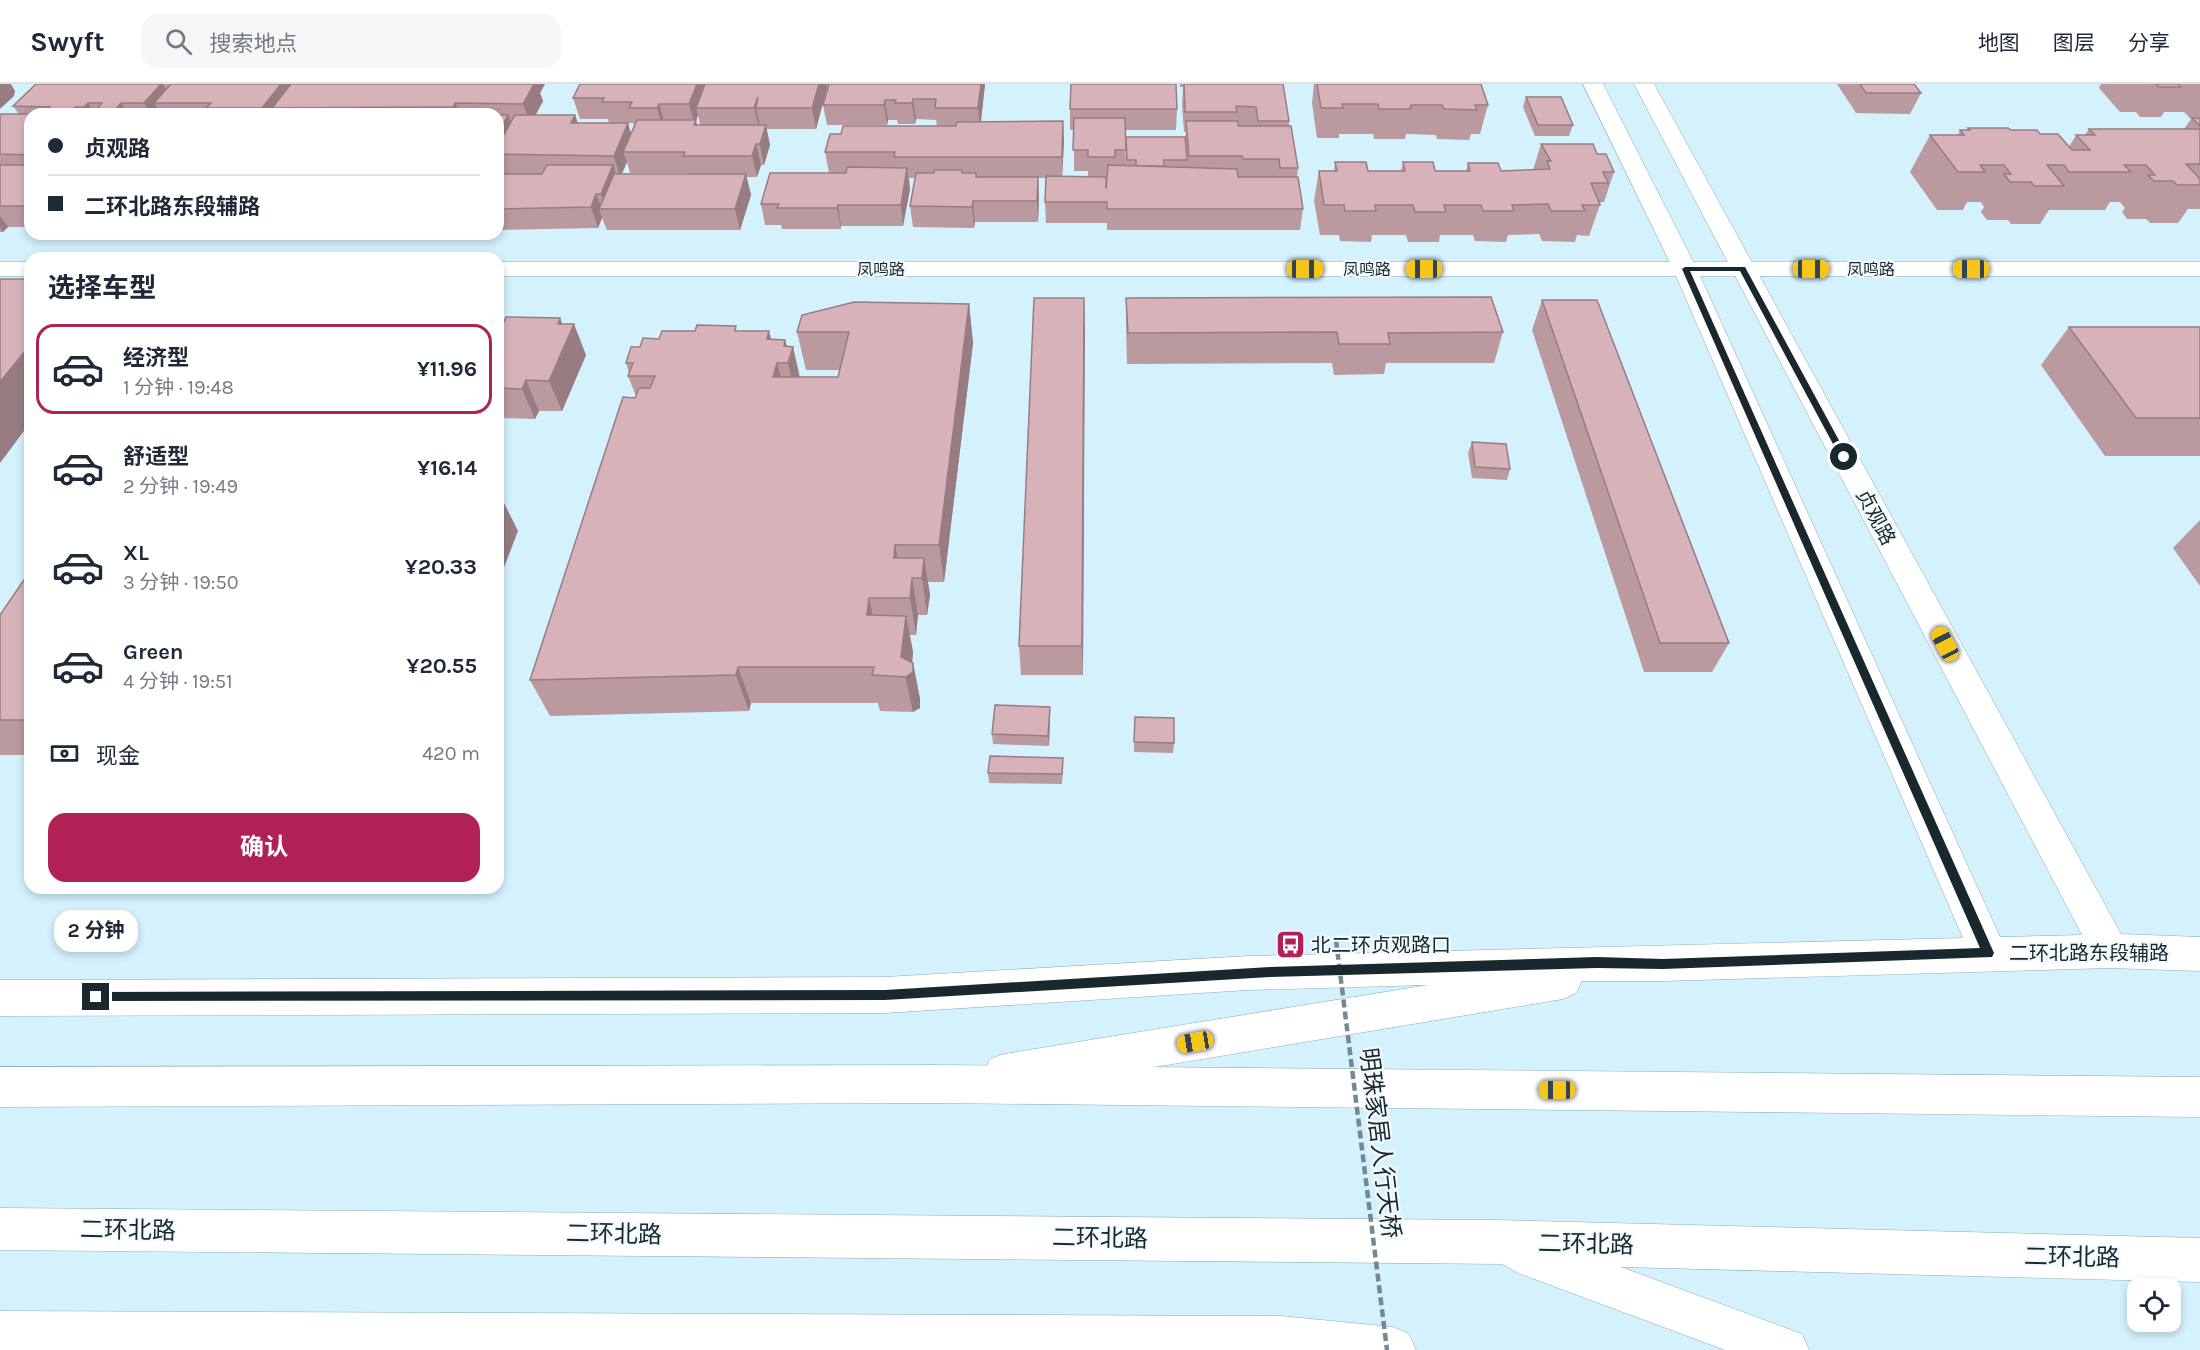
<!DOCTYPE html>
<html lang="zh">
<head>
<meta charset="utf-8">
<style>
  body { margin:0; font-family:Karla,"Noto Sans SC",sans-serif; background:#f6f6f7; color:#1f2937; height:100vh; display:flex; flex-direction:column; font-size:22px; white-space:nowrap }
  * { box-sizing:border-box; margin:0 }
  p { font-size:20px; color:#747a83 }
  .icon { flex:none; width:33px; height:33px; fill:none; stroke:currentColor; stroke-width:2; stroke-linecap:round; stroke-linejoin:round }
  .map { position:relative; flex:1; overflow:hidden }
  .sheet { position:absolute; left:24px; top:168px; width:480px; height:642px; display:flex; flex-direction:column; background:#fff; border-radius:18px; box-shadow:0 3px 9px #0003 }
  .sheet>* { flex:none }
  .guide { position:absolute; left:24px; top:24px; width:480px; height:132px; border-radius:18px; box-shadow:0 3px 9px #0003; display:grid; align-content:center; height:132px; padding:0 24px; background:#fff }
  .controls { position:absolute; left:2127px; top:1194px; display:grid; gap:12px }
  .controls a { display:grid; place-items:center; width:54px; height:54px; border-radius:12px; background:#fff; box-shadow:0 3px 9px #0003; font-size:30px }
  .end { position:absolute; width:27px; height:27px; margin:-14px; border:8px solid #19282d; background:#fff; box-shadow:0 0 0 3px #fff }
  .from { border-radius:50% }
  .bubble { position:absolute; height:42px; border-radius:18px; background:#fff; box-shadow:0 3px 9px #0003; font-size:20px; font-weight:700; line-height:42px; text-align:center }
  .car { position:absolute; width:18px; height:36px; margin:-18px -9px; border-radius:8px; box-shadow:0 0 4px 2px #0007; background:linear-gradient(#f5c518 24%,#345 0 40%,#f5c518 0 76%,#345 0 86%,#f5c518 0) }
  .guide b { display:flex; align-items:center; gap:21px; height:57px; font-size:22px }
  .guide b+b { border-top:2px solid #e0e1e3 }
  .guide i { width:15px; height:15px; background:#1f2937 }
  ul { padding:0; list-style:none }
  li { display:flex; align-items:center; gap:18px; height:90px; margin:0 12px 9px; padding:0 12px; border:3px solid transparent; border-radius:18px }
  li div { flex:1 }
  li b { display:block; font-size:22px }
  li em { font-style:normal; font-weight:700 }
  li.selected { border-color:#b02155 }
  li>.icon { width:54px; height:54px; stroke-width:1.5 }
  h2 { padding:0 24px; font-size:27px; line-height:72px }
  .pay { display:flex; align-items:center; gap:15px; height:66px; padding:0 24px; font-size:22px }
  .pay p { margin-inline-start:auto }
  .primary-button { display:flex; gap:12px; margin-top:auto; padding:12px 24px }
  .primary-button a { flex:1; height:69px; border-radius:18px; background:#b02155; color:#fff; font-size:24px; font-weight:700; line-height:69px; text-align:center }
  header { display:flex; align-items:center; gap:36px; box-sizing:border-box; height:84px; padding:0 30px; background:#fff; border-bottom:2px solid #e0e1e3 }
  header strong { font-size:28px }
  nav { display:flex; gap:33px; margin-inline-start:auto; font-size:21px }
  .search { width:420px; height:54px; background:#f6f6f7; display:flex; align-items:center; gap:15px; box-sizing:border-box; padding:0 21px; border-radius:18px; color:#747a83; font-size:22px }
  .map>svg:first-child { display:block }
</style>
</head>
<body>
<header>
<strong>Swyft</strong>
<div class="search"><svg class="icon" aria-label="search" viewBox="0 0 24 24"><circle cx="10" cy="10" r="6"/><path d="M15 15l6 6"/></svg>搜索地点</div>
<nav><a>地图</a><a>图层</a><a>分享</a></nav>
</header>
<div class="map">
<svg width="2200" height="1266" viewBox="0 0 2200 1266">
  <rect width="100%" height="100%" fill="#d4f1fe"/>
  <g fill="none" stroke-linecap="round" stroke-linejoin="round">
    <defs>
      <g id="tertiary">
        <rect x="0" y="178" width="30" height="14"/>
        <rect x="498" y="178" width="1702" height="14"/>
      </g>
      <g id="secondary">
        <polygon points="1583,0 1603,0 1697,185 2000,853 2082,851 1634,0 1654,0 2121,850 2200,853 2200,887 2110,884 1663,897 1582,897 1576,909 1563,915 1004,1008 990,1003 984,989 990,975 1004,970 1428,901 1248,906 885,929 0,932 0,896 885,893 1248,872 1963,854 1673,185"/>
        <polygon points="0,1227 1281,1232 1393,1243 1409,1250 1416,1266 0,1266"/>
      </g>
      <g id="trunk">
        <polygon points="938,981 2200,993 2200,1033 938,1019 0,1023 0,983"/>
        <polygon points="0,1124 1494,1136 2200,1154 2200,1198 1621,1183 1802,1250 1809,1266 1725,1266 1518,1189 1502,1180 0,1166"/>
      </g>
    </defs>
    <use href="#tertiary" stroke="#86aab9" stroke-width="1"/>
    <use href="#secondary" stroke="#86aab9" stroke-width="1"/>
    <use href="#trunk" stroke="#86aab9" stroke-width="1"/>
    <use href="#tertiary" fill="#fff" fill-rule="evenodd"/>
    <use href="#secondary" fill="#fff" fill-rule="evenodd"/>
    <use href="#trunk" fill="#fff" fill-rule="evenodd"/>
    <polyline stroke="#748992" stroke-width="4.5" stroke-dasharray="8 4" stroke-linecap="butt" points="1336,856 1387,1266"/>
  </g>
  <g fill="#ba999f" fill-rule="evenodd">
    <path d="M36,0h509l-5,9 3,8 -7,14h39l3,8h50l3,11 3,-8 -1,-3h-24l-1,-4h-28l-7,-21 132,-13v-1h123l-12,45h-50l4,16 -6,20h-3l-4,12h-11l5,18 -11,35h-133l-5,-12 -4,10 -100,2v-56h4l-3,-7 -1,2v-55h-468v113h-22l-5,5h-3v-117l19,-1 -6,-8zM698,31l2,10h-3l-1,-4zM627,78l3,11h58v1h-66z"/>
    <polygon points="829,0 985,0 981,38 1064,57 1062,92 1088,92 1088,87 1074,87 1074,46 1070,46 1070,25 1177,25 1176,46 1125,46 1126,82 1126,53 1185,54 1186,48 1184,48 1182,21 1183,3 1180,3 1180,0 1281,0 1289,37 1289,42 1298,84 1297,93 1303,125 1300,146 1107,146 1107,139 1046,139 1045,118 1046,94 1038,94 1039,114 1038,138 975,138 974,144 913,143 910,122 915,94 909,94 910,105 903,142 841,142 841,145 782,145 781,141 765,141 761,120 846,89 829,89 825,68 841,50 937,42 936,36 916,35 915,40 898,40 897,36 888,36 887,41 827,41 823,21"/>
    <polygon points="1314,0 1481,0 1488,21 1480,50 1471,50 1469,56 1437,55 1436,51 1406,50 1405,55 1374,55 1373,50 1339,50 1339,54 1317,54 1312,19"/>
    <polygon points="1837,0 1914,0 1921,9 1910,30 1856,29"/>
    <polygon points="2101,0 2200,0 2200,125 2188,125 2178,139 2150,139 2146,135 2127,135 2122,128 2125,124 2120,118 2110,118 2105,126 2049,126 2040,140 2011,140 2008,136 1987,136 1981,128 1984,123 1981,118 1967,118 1963,126 1937,126 1910,88 1930,51 1958,51 1960,46 1966,46 1968,44 2011,46 2040,50 2069,63 2076,51 2085,51 2089,45 2184,45 2191,35 2184,28 2164,28 2161,33 2140,33 2136,28 2120,28 2099,4"/>
    <polygon points="1526,13 1573,41 1569,52 1535,52 1523,23"/>
    <polygon points="1541,60 1597,70 1614,88 1604,118 1601,118 1589,152 1577,151 1575,158 1542,157 1539,150 1508,151 1506,158 1475,157 1473,151 1440,151 1439,158 1408,158 1406,151 1372,151 1371,158 1340,157 1339,151 1320,151 1314,117 1319,87 1334,87 1335,78 1368,87 1401,87 1403,78 1435,87 1466,87 1468,79 1501,87 1533,86"/>
    <polygon points="1084,214 1083,591 1021,591 1019,562"/>
    <polygon points="1126,214 1503,248 1494,279 1386,279 1384,290 1334,291 1332,279 1127,280 1126,244"/>
    <polygon points="1542,216 1729,559 1712,588 1644,588 1532,246"/>
    <polygon points="969,220 973,259 944,498 928,498 930,511 927,531 918,531 916,551 910,551 913,568 912,579 913,579 920,615 920,624 913,628 880,627 878,619 751,619 749,627 550,632 530,596 636,312 628,292 629,289 626,279 640,263 659,255 738,247 771,255 785,256 787,262 793,263 800,293 838,293 840,286 806,286 797,248"/>
    <polygon points="560,234 562,240 586,271 562,327 539,327 535,335 498,334 498,240"/>
    <polygon points="2069,243 2200,243 2200,372 2105,372 2041,281"/>
    <polygon points="1472,358 1510,385 1507,396 1472,394 1468,369"/>
    <polygon points="2200,436 2200,502 2173,464"/>
    <polygon points="30,487 30,671 0,671 0,531"/>
    <polygon points="1050,633 1049,662 993,660 992,650"/>
    <polygon points="1135,633 1174,659 1173,669 1134,668"/>
    <polygon points="1063,684 1062,700 989,699 988,689"/>
  </g>
  <g fill="#977d82">
    <polygon points="0,0 11,0 15,7 14,12 0,25"/>
    <polygon points="161,0 163,0 174,19 154,19 161,30 151,30 144,19"/>
    <polygon points="281,0 298,0 272,24 275,30 265,30 262,24"/>
    <polygon points="530,0 545,0 540,9 543,17 530,40 523,20"/>
    <polygon points="697,0 705,0 706,8 696,24 698,31 696,37 701,57 700,61 689,20"/>
    <polygon points="819,0 828,0 816,45 812,24"/>
    <polygon points="981,0 985,0 980,44 978,24"/>
    <polygon points="758,13 756,24 760,42 759,44 754,24"/>
    <polygon points="913,15 916,35 915,40 912,19"/>
    <polygon points="885,16 888,36 887,41 884,21"/>
    <polygon points="88,19 95,30 89,30 84,23"/>
    <polygon points="121,19 128,30 116,30 114,27"/>
    <polygon points="455,19 460,30 456,30 453,23"/>
    <polygon points="659,20 665,41 663,45 657,24"/>
    <polygon points="75,23 79,30 67,30"/>
    <polygon points="508,31 516,52 498,70 498,49"/>
    <polygon points="575,31 582,52 571,39"/>
    <polygon points="1063,37 1064,57 1062,94 1062,73"/>
    <polygon points="628,39 634,60 623,68 627,78 620,93 614,72"/>
    <polygon points="766,41 770,61 764,81 760,60"/>
    <polygon points="756,60 761,81 757,93 752,72"/>
    <polygon points="613,81 620,102 606,125 601,110"/>
    <polygon points="907,84 910,105 903,142 901,121"/>
    <polygon points="746,90 751,111 740,146 735,125"/>
    <polygon points="1038,93 1039,114 1038,138 1037,117"/>
    <polygon points="596,110 602,125 599,125 602,134 598,144 591,123"/>
    <polygon points="973,117 975,138 974,144 972,123"/>
    <polygon points="838,121 841,142 841,145 837,124"/>
    <polygon points="0,132 8,143 3,148 0,143"/>
    <polygon points="1084,214 1085,244 1083,591 1082,562"/>
    <polygon points="969,220 973,259 944,498 939,461"/>
    <polygon points="560,234 568,254 574,240 586,271 562,327 549,297 558,240"/>
    <polygon points="769,247 777,279 787,317 773,293 767,255"/>
    <polygon points="785,256 789,273 793,263 801,301 797,317 784,262"/>
    <polygon points="30,261 30,339 0,379 0,298"/>
    <polygon points="526,296 539,327 535,335 522,305"/>
    <polygon points="499,409 518,447 498,499 498,412"/>
    <polygon points="895,461 902,498 894,474"/>
    <polygon points="924,474 930,511 927,531 922,494"/>
    <polygon points="912,494 918,531 916,551 910,514"/>
    <polygon points="869,514 877,551 867,531"/>
    <polygon points="906,532 913,568 911,590 913,579 920,615 920,624 913,628 901,573"/>
    <polygon points="738,583 751,619 749,627 736,591"/>
    <polygon points="1050,623 1050,633 1049,662 1048,652"/>
  </g>
  <g fill="#d8b2b9" stroke="#977d82" stroke-width="1.5">
    <polygon points="36,0 161,0 144,19 121,19 114,27 95,27 102,19 88,19 84,23 75,23 67,30 43,30 50,23 13,22"/>
    <polygon points="171,0 281,0 262,24 206,24 211,19 154,19"/>
    <polygon points="291,0 534,0 523,20 455,19 453,23 272,24"/>
    <polygon points="580,0 697,0 689,20 659,20 657,24 629,24 632,18 602,18 604,14 573,14"/>
    <polygon points="705,0 819,0 812,24 756,24 758,13 754,24 696,24"/>
    <polygon points="829,0 981,0 978,24 935,24 936,15 913,15 912,19 895,19 896,16 885,16 884,21 823,21"/>
    <polygon points="1071,0 1176,0 1177,25 1070,25"/>
    <polygon points="1184,0 1283,0 1289,37 1258,37 1256,23 1236,22 1237,28 1185,28"/>
    <polygon points="1317,0 1481,0 1488,21 1475,21 1477,26 1444,25 1442,21 1411,21 1410,25 1379,25 1378,20 1342,20 1343,24 1321,24"/>
    <polygon points="1860,0 1914,0 1921,9 1866,9"/>
    <polygon points="2156,0 2178,0 2181,3 2159,3"/>
    <polygon points="1526,13 1561,13 1573,41 1538,41"/>
    <polygon points="1,30 30,30 30,71 0,70 0,31"/>
    <polygon points="498,31 508,31 498,49"/>
    <polygon points="515,31 575,31 571,39 628,39 614,72 498,70 498,61"/>
    <polygon points="1074,34 1125,34 1126,66 1115,66 1115,73 1088,73 1088,66 1073,66"/>
    <polygon points="2192,34 2200,34 2200,42"/>
    <polygon points="637,36 696,36 694,41 766,41 760,60 756,60 752,72 683,72 685,68 623,68"/>
    <polygon points="1063,37 1062,73 894,73 895,68 825,68 830,50 841,50 843,42 956,42 957,38"/>
    <polygon points="1186,37 1238,37 1238,42 1291,42 1298,84 1280,84 1279,75 1243,75 1242,72 1189,72"/>
    <polygon points="1968,44 2008,44 2011,46 2037,46 2040,50 2058,50 2072,66 2090,66 2076,51 2095,51 2089,45 2200,45 2200,80 2186,80 2200,95 2200,101 2177,101 2173,97 2154,97 2148,91 2155,91 2146,81 2124,81 2131,88 2069,88 2064,81 2047,81 2064,102 2034,102 2031,98 2010,98 2004,90 2011,90 2004,81 1980,81 1985,88 1958,88 1930,51 1964,51 1960,46 1970,46"/>
    <polygon points="1126,53 1185,53 1187,76 1164,76 1164,82 1136,82 1136,76 1127,76"/>
    <polygon points="1541,60 1593,60 1597,70 1606,70 1614,88 1603,88 1608,99 1591,99 1600,121 1582,121 1585,127 1551,127 1548,120 1512,121 1514,127 1483,127 1481,121 1444,121 1446,128 1415,128 1413,121 1375,121 1376,127 1345,127 1344,121 1324,121 1319,87 1337,87 1335,78 1366,78 1368,87 1405,87 1403,78 1433,78 1435,87 1470,87 1468,79 1498,79 1501,87 1550,85 1547,77 1551,77"/>
    <rect x="0" y="81" width="30" height="41"/>
    <polygon points="547,81 613,81 601,110 596,110 591,123 498,125 498,90 542,90"/>
    <polygon points="1108,81 1237,85 1238,93 1298,93 1303,125 1107,125 1107,118 1045,118 1046,92 1106,93 1106,105"/>
    <polygon points="847,83 907,84 901,121 838,121 837,124 777,124 779,120 761,120 770,89 846,89"/>
    <polygon points="934,86 962,86 962,89 976,89 976,93 1038,93 1037,117 973,117 972,123 910,122 916,89 934,89"/>
    <polygon points="614,90 746,90 735,125 599,125"/>
    <polygon points="0,195 30,195 30,261 0,298"/>
    <polygon points="1491,213 1503,248 1388,249 1390,260 1339,260 1337,248 1128,249 1126,214"/>
    <polygon points="1034,214 1084,214 1082,562 1019,562"/>
    <polygon points="1542,216 1597,216 1729,559 1660,559"/>
    <polygon points="854,218 969,220 939,461 895,461 894,474 924,474 922,494 912,494 910,514 869,514 867,531 906,532 901,573 913,579 913,588 906,593 872,591 874,583 738,583 736,591 530,596 623,313 635,314 639,304 650,304 655,292 628,292 633,279 626,279 631,263 640,263 643,254 659,255 662,247 695,247 697,241 736,242 735,247 769,247 767,255 785,256 784,262 793,263 788,279 777,279 773,293 838,293 849,248 797,248 802,231"/>
    <polygon points="506,233 560,234 558,240 574,240 549,297 526,296 522,305 498,304 498,240 503,240"/>
    <polygon points="2069,243 2200,243 2200,334 2136,334"/>
    <polygon points="1472,358 1506,360 1510,385 1475,383"/>
    <polygon points="30,487 30,636 0,636 0,531"/>
    <polygon points="995,621 1050,623 1048,652 992,650"/>
    <polygon points="1135,633 1174,634 1174,659 1134,658"/>
    <polygon points="990,672 1063,674 1062,690 988,689"/>
  </g>
  <polygon fill="#19282d" points="1685,183 1745,183 1848,373 1844,375 1840,373 1740,187 1690,187 1994,869 1992,873 1663,885 1597,884 1270,893 885,916 92,917 90,913 96,908 885,906 1270,883 1597,873 1663,875 1980,864 1682,185"/>
  <defs>
    <symbol id="bus-square" viewBox="-11 -11 22 22"><rect x="-9" y="-9" width="18" height="18" rx="4" fill="#b02155" stroke="#f3fafe"/><path d="M-5-6H5V4H4V6H2V4H-2V6H-4V4H-5ZM-3.5-4V0h7V-4ZM-3.5 1.2v1.5H-2V1.2ZM2 1.2v1.5H3.5V1.2Z" fill="#fff"/></symbol>
  </defs>
  <g fill-rule="evenodd">
    <use href="#bus-square" x="1274" y="844" width="33" height="33"/>
  </g>
  <g text-anchor="middle" stroke-width="4.5" stroke-linejoin="round" paint-order="stroke">
    <g font-size="16" fill="#19282d" stroke="#f3fafe">
      <text x="881" y="191">凤鸣路</text>
      <text x="1367" y="191">凤鸣路</text>
      <text x="1871" y="191">凤鸣路</text>
    </g>
    <g font-size="20" fill="#19282d" stroke="#f3fafe">
      <text transform="translate(1876 433) rotate(62)" y="7">贞观路</text>
      <text x="2089" y="876">二环北路东段辅路</text>
    </g>
    <g font-size="20" fill="#19282d" stroke="#f3fafe" text-anchor="start">
      <text x="1311" y="868">北二环贞观路口</text>
    </g>
    <g font-size="24" fill="#19282d" stroke="#f3fafe">
      <text transform="translate(1380 1059) rotate(83)" y="8">明珠家居人行天桥</text>
      <text transform="translate(128 1146) rotate(1)" y="8">二环北路</text>
      <text transform="translate(614 1150) rotate(1)" y="8">二环北路</text>
      <text transform="translate(1100 1154) rotate(1)" y="8">二环北路</text>
      <text transform="translate(1586 1160) rotate(1)" y="8">二环北路</text>
      <text transform="translate(2072 1173) rotate(1)" y="8">二环北路</text>
    </g>
  </g>
</svg>
<div class="controls">
<a><svg class="icon" aria-label="locate" viewBox="0 0 24 24"><circle cx="12" cy="12" r="6"/><path d="M12 2v4M12 18v4M2 12h4M18 12h4"/></svg></a>
</div>
<i class="end from" style="left:1844px;top:373px"></i>
<i class="end" style="left:96px;top:913px"></i>
<div class="bubble" style="left:54px;top:826px;width:84px">2 分钟</div>
<i class="car" style="left:1305px;top:185px;rotate:90deg"></i>
<i class="car" style="left:1424px;top:185px;rotate:270deg"></i>
<i class="car" style="left:1811px;top:185px;rotate:90deg"></i>
<i class="car" style="left:1971px;top:185px;rotate:270deg"></i>
<i class="car" style="left:1945px;top:560px;rotate:332deg"></i>
<i class="car" style="left:1195px;top:958px;rotate:260deg"></i>
<i class="car" style="left:1557px;top:1006px;rotate:270deg"></i>
<div class="guide">
<b><i class="from"></i>贞观路</b>
<b><i></i>二环北路东段辅路</b>
</div>
<section class="sheet">
<h2>选择车型</h2>
<ul>
<li class="selected"><svg class="icon" aria-label="car" viewBox="0 0 24 24"><path d="M5 17H2v-5l4-1 3-4h7l3 4 3 1v5h-3M9 17h6M6 11h13"/><circle cx="7" cy="17" r="2"/><circle cx="17" cy="17" r="2"/></svg><div><b>经济型</b><p>1 分钟 · 19:48</p></div><em>¥11.96</em></li>
<li><svg class="icon" aria-label="car" viewBox="0 0 24 24"><path d="M5 17H2v-5l4-1 3-4h7l3 4 3 1v5h-3M9 17h6M6 11h13"/><circle cx="7" cy="17" r="2"/><circle cx="17" cy="17" r="2"/></svg><div><b>舒适型</b><p>2 分钟 · 19:49</p></div><em>¥16.14</em></li>
<li><svg class="icon" aria-label="car" viewBox="0 0 24 24"><path d="M5 17H2v-5l4-1 3-4h7l3 4 3 1v5h-3M9 17h6M6 11h13"/><circle cx="7" cy="17" r="2"/><circle cx="17" cy="17" r="2"/></svg><div><b>XL</b><p>3 分钟 · 19:50</p></div><em>¥20.33</em></li>
<li><svg class="icon" aria-label="car" viewBox="0 0 24 24"><path d="M5 17H2v-5l4-1 3-4h7l3 4 3 1v5h-3M9 17h6M6 11h13"/><circle cx="7" cy="17" r="2"/><circle cx="17" cy="17" r="2"/></svg><div><b>Green</b><p>4 分钟 · 19:51</p></div><em>¥20.55</em></li>
</ul>
<div class="pay"><svg class="icon" aria-label="cash" viewBox="0 0 24 24"><path d="M3 7h18v10H3z"/><circle cx="12" cy="12" r="2"/></svg>现金<p>420 m</p></div>
<div class="primary-button"><a>确认</a></div>
</section>
</div>
</body>
</html>
